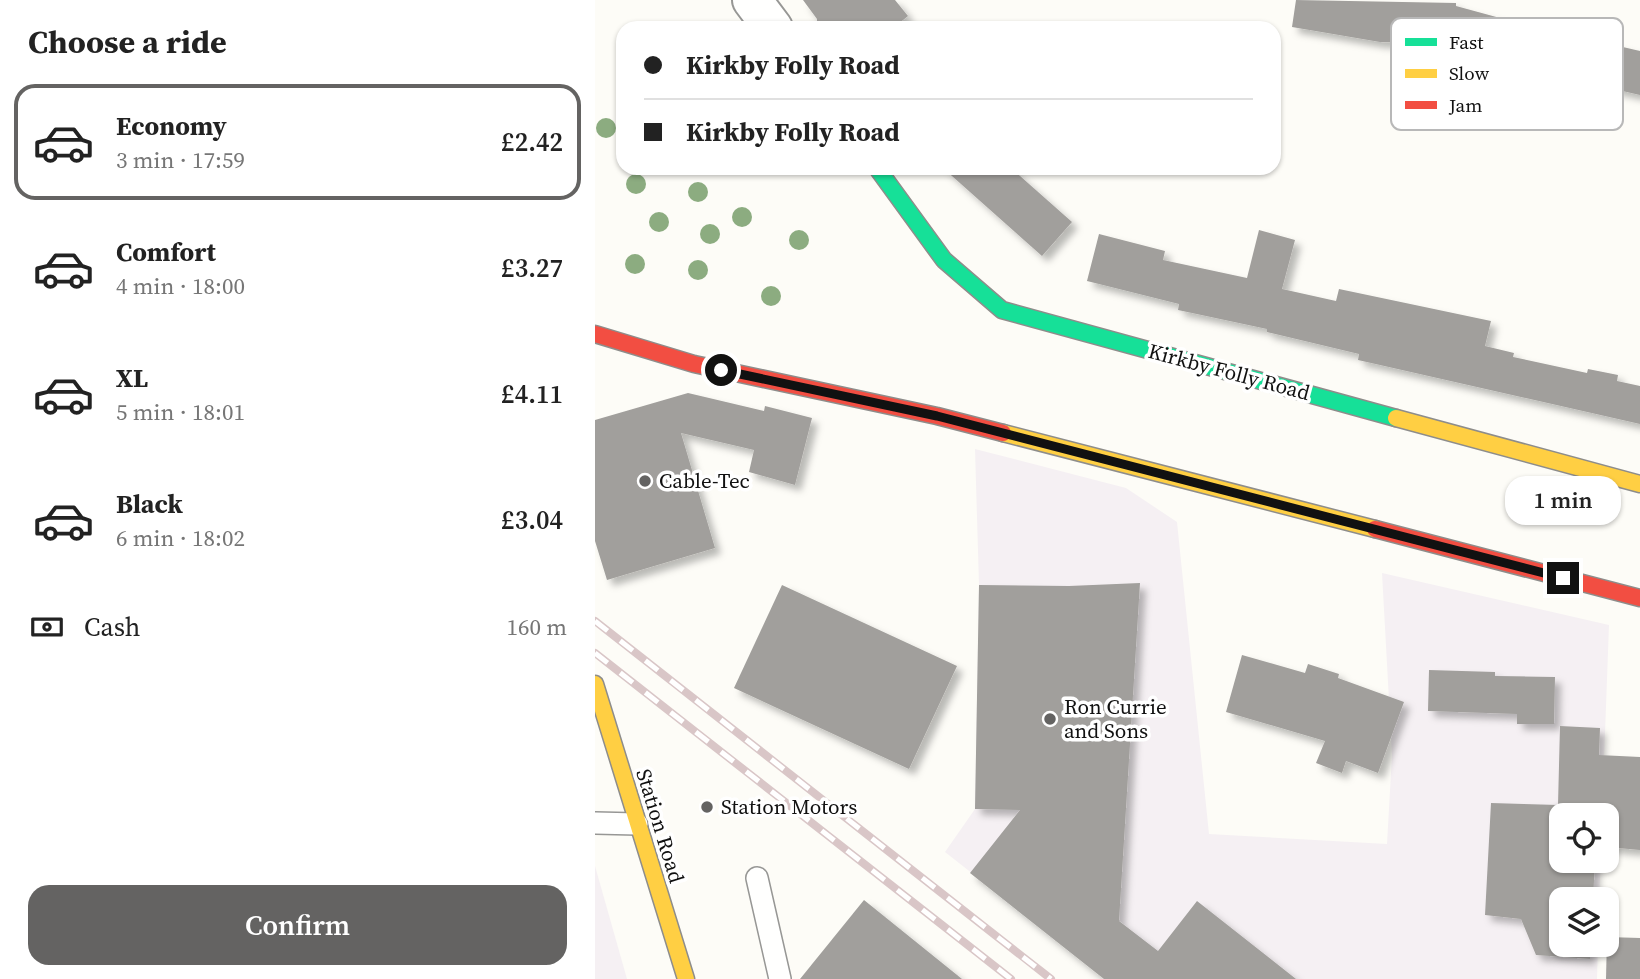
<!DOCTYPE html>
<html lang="en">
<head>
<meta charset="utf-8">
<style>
  body { margin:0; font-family:"Source Serif 4",serif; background:#f2f2f2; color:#222; height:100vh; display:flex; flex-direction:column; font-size:26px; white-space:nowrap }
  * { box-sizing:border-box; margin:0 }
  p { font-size:23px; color:#767676 }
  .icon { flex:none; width:38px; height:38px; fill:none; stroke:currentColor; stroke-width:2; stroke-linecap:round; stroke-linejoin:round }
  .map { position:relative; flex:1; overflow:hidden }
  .details { display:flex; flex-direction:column; background:#fff; width:595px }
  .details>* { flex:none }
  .guide { position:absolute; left:21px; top:21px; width:665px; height:154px; border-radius:21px; box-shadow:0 2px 5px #0004; display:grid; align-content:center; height:154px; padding:0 28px; background:#fff }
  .fabs { position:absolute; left:954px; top:803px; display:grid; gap:14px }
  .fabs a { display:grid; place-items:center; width:70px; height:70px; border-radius:14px; background:#fff; box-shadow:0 2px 5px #0004; font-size:35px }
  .end { position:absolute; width:32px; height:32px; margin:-16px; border:9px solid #111; background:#fff; box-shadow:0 0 0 4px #fff }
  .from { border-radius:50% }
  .bubble { position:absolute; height:49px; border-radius:21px; background:#fff; box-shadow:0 2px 5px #0004; font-size:23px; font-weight:600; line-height:49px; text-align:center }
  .guide b { display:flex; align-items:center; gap:24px; height:66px; font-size:26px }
  .guide b+b { border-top:2px solid #e0e0e0 }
  .guide i { width:18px; height:18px; background:#222 }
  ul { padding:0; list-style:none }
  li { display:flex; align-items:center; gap:21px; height:116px; margin:0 14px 10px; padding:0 14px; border:4px solid transparent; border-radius:21px }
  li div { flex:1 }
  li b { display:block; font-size:26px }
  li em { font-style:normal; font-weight:600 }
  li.on { border-color:#646362 }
  li>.icon { width:63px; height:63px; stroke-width:1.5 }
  h2 { padding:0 28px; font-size:32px; line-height:84px }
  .pay { display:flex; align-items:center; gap:18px; height:77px; padding:0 28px; font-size:26px }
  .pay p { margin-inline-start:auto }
  .button { display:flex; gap:14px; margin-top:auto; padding:14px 28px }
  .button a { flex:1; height:80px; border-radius:21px; background:#646362; color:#fff; font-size:28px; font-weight:600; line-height:80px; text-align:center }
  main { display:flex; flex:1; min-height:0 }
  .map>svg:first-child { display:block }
</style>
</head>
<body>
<main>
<section class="details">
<h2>Choose a ride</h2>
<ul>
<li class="on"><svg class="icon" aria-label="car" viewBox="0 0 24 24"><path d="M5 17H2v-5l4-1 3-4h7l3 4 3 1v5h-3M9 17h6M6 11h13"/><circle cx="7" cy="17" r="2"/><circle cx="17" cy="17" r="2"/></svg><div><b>Economy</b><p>3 min · 17:59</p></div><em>£2.42</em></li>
<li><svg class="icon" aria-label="car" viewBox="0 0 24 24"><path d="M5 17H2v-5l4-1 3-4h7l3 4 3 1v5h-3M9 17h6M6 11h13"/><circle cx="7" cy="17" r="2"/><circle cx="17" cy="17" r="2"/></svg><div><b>Comfort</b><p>4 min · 18:00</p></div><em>£3.27</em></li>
<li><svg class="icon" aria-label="car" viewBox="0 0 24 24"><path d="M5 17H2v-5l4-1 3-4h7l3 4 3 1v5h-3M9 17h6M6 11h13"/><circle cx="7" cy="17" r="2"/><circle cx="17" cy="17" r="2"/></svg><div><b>XL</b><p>5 min · 18:01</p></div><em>£4.11</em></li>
<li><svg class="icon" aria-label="car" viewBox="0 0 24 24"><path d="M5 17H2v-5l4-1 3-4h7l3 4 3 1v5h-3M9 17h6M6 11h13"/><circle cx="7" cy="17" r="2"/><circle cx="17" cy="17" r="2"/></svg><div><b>Black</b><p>6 min · 18:02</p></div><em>£3.04</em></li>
</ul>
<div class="pay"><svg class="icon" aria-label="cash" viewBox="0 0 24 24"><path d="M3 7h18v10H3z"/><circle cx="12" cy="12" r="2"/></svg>Cash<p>160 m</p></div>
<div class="button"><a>Confirm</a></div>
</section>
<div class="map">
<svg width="1045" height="979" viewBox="0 0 1045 979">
  <defs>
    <filter id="shadow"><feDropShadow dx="6" dy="6" stdDeviation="3.5" flood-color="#0004"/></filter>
  </defs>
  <rect width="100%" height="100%" fill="#fdfcf7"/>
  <g fill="#f5f0f3">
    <polygon points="380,449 531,488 582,522 614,834 792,844 797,755 787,573 1014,625 1007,815 966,816 966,861 1006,861 1004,899 966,900 966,945 1003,945 1002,979 511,979 350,852 380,809 384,585"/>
    <polygon points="0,866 32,979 0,979"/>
  </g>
  <g fill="#a19f9c" filter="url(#shadow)">
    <polygon points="208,0 300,0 313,16 298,28 222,28 222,19"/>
    <polygon points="701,0 861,3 861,6 916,21 1045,51 1045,95 988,82 989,81 842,43 785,42 697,27"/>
    <polygon points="348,168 416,168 477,222 447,256"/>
    <polygon points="664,230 700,240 687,289 741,301 744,289 896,321 890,346 919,353 918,357 992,373 993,369 1023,375 1022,381 1045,386 1045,424 763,360 764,354 672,332 672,329 583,310 584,304 492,281 504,234 570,251 568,260 652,278"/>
    <polygon points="93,393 169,411 170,406 217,418 200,485 154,472 159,450 86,433 120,548 12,580 0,541 0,420"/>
    <polygon points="545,583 524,921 563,951 602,901 701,979 509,979 375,873 425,810 380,809 384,585 474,586"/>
    <polygon points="187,585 362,666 314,769 139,688"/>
    <polygon points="647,655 710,673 713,664 744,674 743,678 809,702 783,773 751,761 747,773 721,763 730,741 631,712"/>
    <polygon points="834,670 900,672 900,676 960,677 959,724 922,724 922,714 833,711"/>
    <polygon points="965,726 1005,728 1004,755 1045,757 1045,850 1012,847 1012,816 966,816 966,861 1000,861 998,900 966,900 966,945 995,945 995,959 941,955 926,919 890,915 896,803 963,805"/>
    <polygon points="269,900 367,979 205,979"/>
    <polygon points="1012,937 1045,938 1045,979 1011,979"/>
  </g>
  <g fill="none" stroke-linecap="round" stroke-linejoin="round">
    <defs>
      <g id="lane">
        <polyline points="0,823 42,824"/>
        <polyline points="162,878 185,979"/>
      </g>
      <polyline id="street" points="157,0 178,28"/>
      <polyline id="fast" points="282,168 349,260 407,310 801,418"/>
      <g id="slow">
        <polyline points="801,418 1045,484"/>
        <polyline points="408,433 780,529"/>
        <polyline points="0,684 91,979"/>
      </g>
      <g id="jam">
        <polyline points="0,334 99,364 342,416 408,433"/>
        <polyline points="780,529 1045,598"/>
      </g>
    </defs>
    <use href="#lane" stroke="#979795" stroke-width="24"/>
    <use href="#street" stroke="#979795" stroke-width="42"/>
    <use href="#fast" stroke="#8e8d8b" stroke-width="19"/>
    <use href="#slow" stroke="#8e8d8b" stroke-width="19"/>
    <use href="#jam" stroke="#8e8d8b" stroke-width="19"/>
    <use href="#lane" stroke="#fffffe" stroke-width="21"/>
    <use href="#street" stroke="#fffffe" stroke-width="38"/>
    <use href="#fast" stroke="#16e098" stroke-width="16"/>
    <use href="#slow" stroke="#ffcf43" stroke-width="16"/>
    <use href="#jam" stroke="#f24e42" stroke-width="16"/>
    <defs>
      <g id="rail">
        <polyline points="0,621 456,979"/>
        <polyline points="0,653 416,979"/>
      </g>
    </defs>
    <use href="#rail" stroke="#d9c6c7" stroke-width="8"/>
    <use href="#rail" stroke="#fff" stroke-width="5" stroke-dasharray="16" stroke-linecap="butt"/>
  </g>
  <g fill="#8cac80">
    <circle cx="11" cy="128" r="10"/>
    <circle cx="41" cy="184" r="10"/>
    <circle cx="103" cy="192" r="10"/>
    <circle cx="147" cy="217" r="10"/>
    <circle cx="64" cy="222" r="10"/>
    <circle cx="115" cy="234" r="10"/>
    <circle cx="204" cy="240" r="10"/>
    <circle cx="40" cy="264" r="10"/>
    <circle cx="103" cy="270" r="10"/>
    <circle cx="176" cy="296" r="10"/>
  </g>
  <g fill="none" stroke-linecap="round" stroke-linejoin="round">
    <polyline stroke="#111" stroke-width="9" points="126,370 342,416 968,578"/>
  </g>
  <g fill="#646362" stroke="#fff" stroke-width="2.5">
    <circle cx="50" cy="481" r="7"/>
    <circle cx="455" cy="719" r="7"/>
    <circle cx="112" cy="807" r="7"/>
  </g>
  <g text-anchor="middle" stroke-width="7" stroke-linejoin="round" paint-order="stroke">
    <g font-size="21" fill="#111" stroke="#fff">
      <text transform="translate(634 372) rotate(15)" y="7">Kirkby Folly Road</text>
      <text transform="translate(65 826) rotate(73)" y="7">Station Road</text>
    </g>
    <g font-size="21" fill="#111" stroke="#fff" text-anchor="start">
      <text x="64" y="488">Cable-Tec</text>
      <text x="469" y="714">Ron Currie<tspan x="469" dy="24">and Sons</tspan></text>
      <text x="126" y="814">Station Motors</text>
    </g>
  </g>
  <rect x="796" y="18" width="232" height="112" rx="10" fill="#fff" stroke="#b8b8b8" stroke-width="2"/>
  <rect x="810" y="38" width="32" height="8" fill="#16e098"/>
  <rect x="810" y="69" width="32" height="9" fill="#ffcf43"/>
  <rect x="810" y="101" width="32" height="8" fill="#f24e42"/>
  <g font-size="19" fill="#111">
    <text x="854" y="49">Fast</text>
    <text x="854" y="80">Slow</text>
    <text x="854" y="112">Jam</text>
  </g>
</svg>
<div class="fabs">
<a><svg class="icon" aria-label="locate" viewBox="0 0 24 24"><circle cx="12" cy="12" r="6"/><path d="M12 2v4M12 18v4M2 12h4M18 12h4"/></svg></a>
<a><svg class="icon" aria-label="layers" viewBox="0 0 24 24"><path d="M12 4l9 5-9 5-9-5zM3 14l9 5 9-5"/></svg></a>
</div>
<i class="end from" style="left:126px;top:370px"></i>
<i class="end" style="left:968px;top:578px"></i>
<div class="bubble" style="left:910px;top:476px;width:116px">1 min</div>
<div class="guide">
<b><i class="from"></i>Kirkby Folly Road</b>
<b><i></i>Kirkby Folly Road</b>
</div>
</div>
</main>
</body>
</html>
